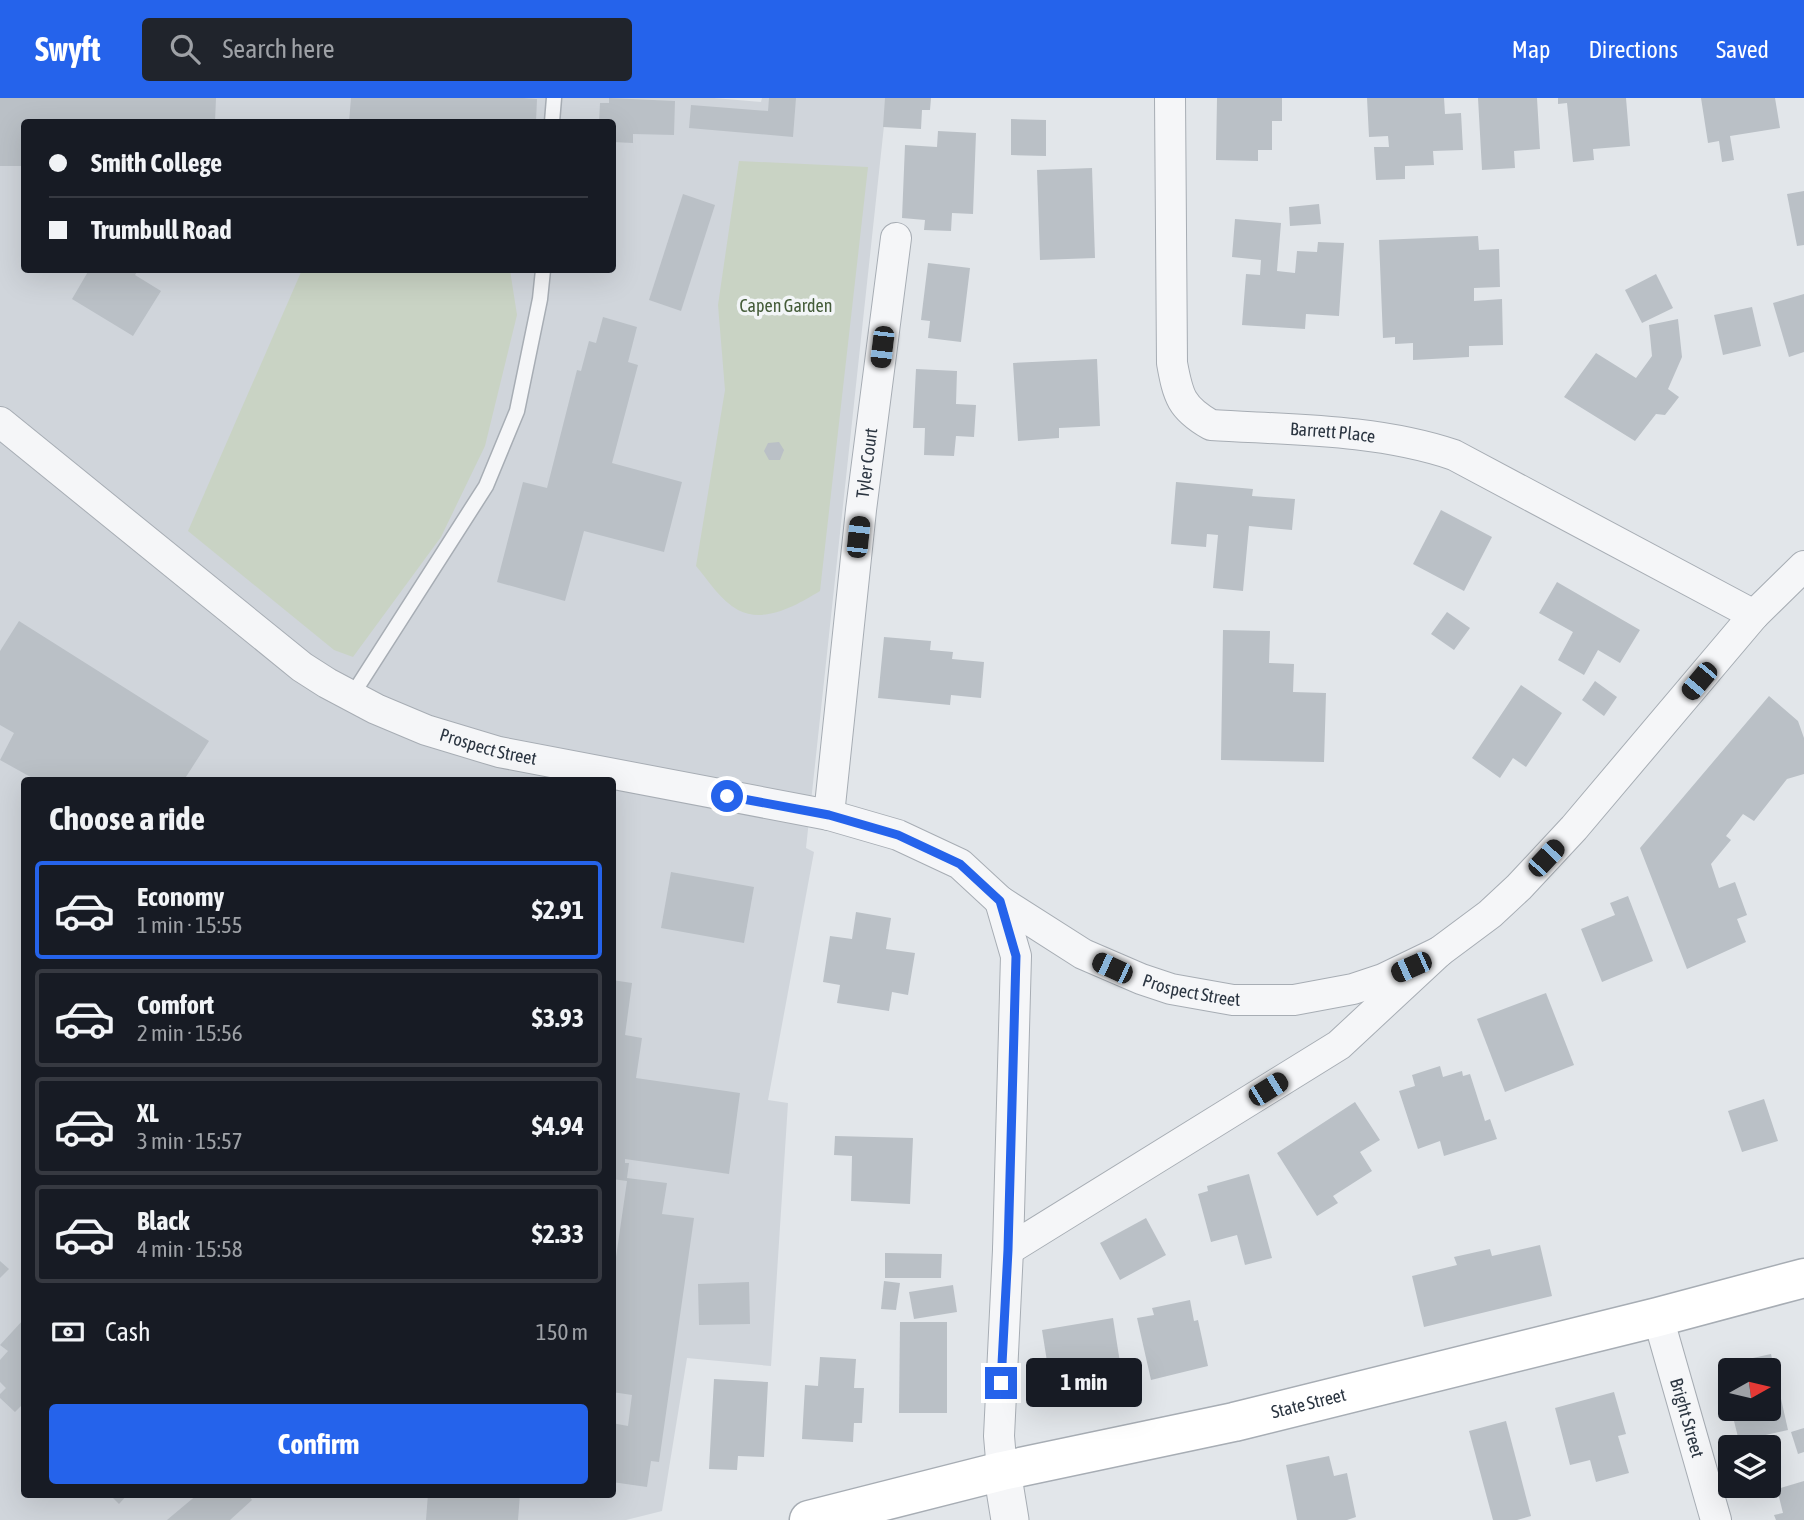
<!DOCTYPE html>
<html lang="en">
<head>
<meta charset="utf-8">
<style>
  body { margin:0; font-family:"Asap Condensed",sans-serif; background:#20242c; color:#f1f3f6; height:100vh; display:flex; flex-direction:column; font-size:26px; white-space:nowrap }
  * { box-sizing:border-box; margin:0 }
  p { font-size:23px; color:#9ea1a6 }
  .icon { flex:none; width:38px; height:38px; fill:none; stroke:currentColor; stroke-width:2; stroke-linecap:round; stroke-linejoin:round }
  .map { position:relative; flex:1; overflow:hidden }
  .panel { position:absolute; left:21px; top:679px; width:595px; height:721px; display:flex; flex-direction:column; background:#171b24; border-radius:7px; box-shadow:0 7px 28px #0002 }
  .panel>* { flex:none }
  .top-card { position:absolute; left:21px; top:21px; width:595px; height:154px; border-radius:7px; box-shadow:0 7px 28px #0002; display:grid; align-content:center; height:154px; padding:0 28px; background:#171b24 }
  .needle { width:46px; rotate:82deg }
  .tools { position:absolute; left:1718px; top:1260px; display:grid; gap:14px }
  .tools a { display:grid; place-items:center; width:63px; height:63px; border-radius:7px; background:#171b24; box-shadow:0 7px 28px #0002; font-size:35px }
  .end { position:absolute; width:32px; height:32px; margin:-16px; border:9px solid #2563eb; background:#fff; box-shadow:0 0 0 4px #fff }
  .from { border-radius:50% }
  .bubble { position:absolute; height:49px; border-radius:7px; background:#171b24; box-shadow:0 7px 28px #0002; font-size:23px; font-weight:700; line-height:49px; text-align:center }
  .car { position:absolute; width:21px; height:42px; margin:-21px -10px; border-radius:9px; box-shadow:0 0 5px 2px #0007; background:linear-gradient(#222 24%,#8ab4d8 0 40%,#222 0 76%,#8ab4d8 0 86%,#222 0) }
  .top-card b { display:flex; align-items:center; gap:24px; height:66px; font-size:26px }
  .top-card b+b { border-top:2px solid #363941 }
  .top-card i { width:18px; height:18px; background:#f1f3f6 }
  ul { padding:0; list-style:none }
  li { display:flex; align-items:center; gap:21px; height:98px; margin:0 14px 10px; padding:0 14px; border:4px solid #363941; border-radius:7px }
  li div { flex:1 }
  li b { display:block; font-size:26px }
  li em { font-style:normal; font-weight:700 }
  li.on { border-color:#2563eb }
  li>.icon { width:63px; height:63px; stroke-width:1.5 }
  h2 { padding:0 28px; font-size:32px; line-height:84px }
  .pay { display:flex; align-items:center; gap:18px; height:77px; padding:0 28px; font-size:26px }
  .pay p { margin-inline-start:auto }
  .primary-button { display:flex; gap:14px; margin-top:auto; padding:14px 28px }
  .primary-button a { flex:1; height:80px; border-radius:7px; background:#2563eb; color:#fff; font-size:28px; font-weight:700; line-height:80px; text-align:center }
  header { display:flex; align-items:center; gap:42px; box-sizing:border-box; height:98px; padding:0 35px; background:#2563eb; color:#fff }
  header strong { font-size:33px }
  nav { display:flex; gap:38px; margin-inline-start:auto; font-size:24px }
  .search { width:490px; height:63px; background:#20242c; display:flex; align-items:center; gap:18px; box-sizing:border-box; padding:0 24px; border-radius:7px; color:#9ea1a6; font-size:26px }
  .map>svg:first-child { display:block }
</style>
</head>
<body>
<header>
<strong>Swyft</strong>
<div class="search"><svg class="icon" aria-label="search" viewBox="0 0 24 24"><circle cx="10" cy="10" r="6"/><path d="M15 15l6 6"/></svg>Search here</div>
<nav><a>Map</a><a>Directions</a><a>Saved</a></nav>
</header>
<div class="map">
<svg width="1804" height="1422" viewBox="0 0 1804 1422">
  <rect width="100%" height="100%" fill="#e2e6ea"/>
  <path fill="#d0d5db" fill-rule="evenodd" d="M0,0h714l47,4 1,-4h125l-81,750 8,4 -46,248 20,3 -17,263 -84,-8 -25,153 -36,9h-626zM24,24h588v148h-588zM24,682h588v714h-588z"/>
  <g fill="#c9d3c4">
    <path d="M739,63l129,6 -48,424c-23,14 -55,33 -82,19 -17,-9 -30,-30 -42,-44l29,-176 -7,-85z"/>
    <polygon points="302,172 510,172 517,217 485,348 441,439 353,559 334,552 188,433"/>
  </g>
  <g fill="#bac0c6">
    <polygon points="0,0 216,0 215,24 24,24 24,68 0,68"/>
    <polygon points="351,0 523,0 537,1 536,24 349,24"/>
    <polygon points="609,0 675,3 674,37 633,36 633,45 612,44 612,24 599,24 600,5 609,5"/>
    <polygon points="769,0 796,0 793,39 689,30 691,7 768,13"/>
    <polygon points="885,0 931,0 930,12 922,12 921,31 883,29"/>
    <polygon points="1217,0 1282,0 1282,23 1272,23 1272,52 1258,52 1258,63 1216,62"/>
    <polygon points="1367,0 1444,0 1445,16 1461,15 1463,52 1433,53 1434,67 1405,68 1405,81 1376,82 1374,49 1389,49 1388,38 1369,39"/>
    <polygon points="1478,0 1537,0 1540,51 1514,53 1515,70 1482,72"/>
    <polygon points="1558,0 1626,0 1630,48 1593,51 1594,62 1573,64 1567,5 1558,6"/>
    <polygon points="1701,0 1775,0 1780,30 1730,38 1734,62 1722,64 1719,43 1708,45"/>
    <polygon points="1011,21 1046,22 1046,58 1011,57"/>
    <polygon points="938,33 976,35 973,116 952,115 951,133 924,132 925,122 902,120 905,47 937,49"/>
    <polygon points="1092,70 1095,160 1040,162 1037,72"/>
    <polygon points="1804,93 1804,147 1797,148 1787,96"/>
    <polygon points="683,96 715,107 681,213 649,202"/>
    <polygon points="1319,106 1321,126 1290,128 1289,109"/>
    <polygon points="1235,121 1281,125 1277,173 1295,175 1297,153 1317,154 1318,144 1344,145 1339,218 1306,216 1305,231 1242,227 1246,176 1260,177 1261,162 1232,159"/>
    <polygon points="1478,138 1479,152 1499,151 1500,189 1474,190 1474,203 1502,201 1503,247 1469,248 1469,259 1413,262 1413,245 1395,246 1395,239 1383,240 1379,142"/>
    <polygon points="928,165 970,170 961,244 928,240 930,223 921,222"/>
    <polygon points="89,172 138,172 135,177 161,193 133,238 72,201"/>
    <polygon points="1656,176 1673,210 1642,225 1625,192"/>
    <polygon points="1804,196 1804,254 1789,259 1773,205"/>
    <polygon points="1752,209 1761,248 1723,257 1714,217"/>
    <polygon points="603,219 637,229 628,264 638,267 612,365 682,384 664,454 584,433 565,503 497,484 523,384 547,390 577,272 581,273 589,243 596,245"/>
    <polygon points="1678,221 1682,259 1668,291 1679,299 1665,317 1656,316 1635,343 1564,299 1596,255 1636,280 1652,258 1649,227"/>
    <polygon points="1097,261 1100,328 1059,330 1059,340 1018,343 1013,265"/>
    <polygon points="916,271 957,273 956,306 976,307 974,339 956,338 954,358 924,357 925,330 913,330"/>
    <polygon points="779,344 784,352 780,362 769,362 764,353 768,345"/>
    <polygon points="1176,384 1253,391 1252,398 1295,401 1292,432 1249,428 1243,493 1213,490 1218,437 1207,436 1206,449 1171,446"/>
    <polygon points="1441,412 1492,439 1464,493 1413,466"/>
    <polygon points="1557,484 1640,532 1620,565 1598,552 1584,577 1558,562 1573,534 1539,515"/>
    <polygon points="1447,514 1470,530 1454,552 1431,536"/>
    <polygon points="19,523 209,643 184,682 36,682 0,662 14,635 0,627 0,553"/>
    <polygon points="1223,532 1270,533 1269,565 1294,566 1293,594 1326,595 1324,664 1221,662"/>
    <polygon points="884,539 931,543 930,552 953,554 952,561 984,564 981,600 951,597 950,607 878,600"/>
    <polygon points="1595,583 1617,599 1604,618 1582,602"/>
    <polygon points="1521,587 1562,615 1526,669 1513,660 1500,680 1472,660"/>
    <polygon points="1769,598 1798,623 1804,640 1804,676 1787,681 1754,723 1743,716 1726,738 1731,742 1711,766 1719,790 1735,784 1747,817 1737,821 1746,844 1687,871 1640,750"/>
    <polygon points="671,774 754,789 744,845 661,830"/>
    <polygon points="1628,798 1653,863 1602,884 1581,831 1615,817 1610,805"/>
    <polygon points="856,814 891,820 886,851 915,855 908,897 892,894 889,913 837,905 840,887 823,884 830,838 852,841"/>
    <polygon points="612,882 632,885 625,937 642,940 636,980 740,995 729,1076 625,1061 625,1065 629,1065 627,1080 667,1085 662,1116 694,1120 659,1364 651,1363 647,1389 612,1384 612,1325 628,1328 632,1297 612,1294 612,1187 627,1083 612,1081"/>
    <polygon points="1546,895 1574,967 1505,994 1477,921"/>
    <polygon points="1440,968 1443,979 1462,973 1463,978 1470,976 1485,1023 1490,1021 1497,1041 1444,1058 1440,1043 1418,1051 1399,993 1415,988 1412,977"/>
    <polygon points="1764,1001 1778,1043 1742,1054 1728,1013"/>
    <polygon points="1355,1004 1380,1042 1360,1054 1372,1073 1333,1098 1338,1105 1317,1118 1277,1055"/>
    <polygon points="835,1038 913,1040 910,1106 851,1103 852,1058 834,1057"/>
    <polygon points="1249,1076 1272,1160 1245,1167 1237,1137 1211,1144 1198,1096 1208,1093 1207,1088"/>
    <polygon points="1146,1120 1166,1157 1120,1182 1100,1145"/>
    <polygon points="1540,1147 1552,1198 1424,1229 1412,1178 1457,1167 1454,1159 1490,1151 1492,1158"/>
    <polygon points="885,1155 942,1156 941,1180 885,1180"/>
    <polygon points="0,1163 9,1171 0,1180"/>
    <polygon points="884,1183 900,1185 896,1212 881,1211"/>
    <polygon points="749,1184 750,1226 699,1227 698,1186"/>
    <polygon points="953,1187 957,1214 914,1221 909,1194"/>
    <polygon points="1190,1202 1194,1223 1198,1222 1208,1268 1151,1282 1137,1220 1154,1217 1152,1210"/>
    <polygon points="1113,1220 1124,1290 1053,1301 1042,1232"/>
    <polygon points="24,1221 24,1307 23,1306 15,1314 0,1300 0,1296 6,1290 0,1284 0,1262 8,1253 0,1247"/>
    <polygon points="900,1224 947,1224 947,1315 899,1315"/>
    <polygon points="1771,1256 1788,1332 1739,1343 1731,1311 1769,1311 1769,1272 1731,1272 1730,1304 1721,1267"/>
    <polygon points="820,1259 856,1261 854,1290 864,1290 862,1325 854,1325 853,1344 802,1341 805,1287 818,1288"/>
    <polygon points="714,1281 768,1284 764,1359 738,1358 737,1372 709,1371"/>
    <polygon points="1614,1294 1626,1336 1618,1338 1629,1375 1596,1384 1590,1362 1570,1367 1555,1310"/>
    <polygon points="1506,1323 1531,1418 1517,1422 1493,1422 1469,1333"/>
    <polygon points="1804,1330 1804,1354 1798,1356 1791,1334"/>
    <polygon points="1329,1358 1334,1378 1347,1375 1356,1419 1347,1422 1297,1422 1286,1367"/>
    <polygon points="1804,1383 1804,1422 1776,1422 1774,1417 1783,1415 1777,1391"/>
    <polygon points="109,1396 128,1396 119,1406"/>
    <polygon points="198,1396 248,1396 252,1402 230,1422 167,1422"/>
    <polygon points="428,1396 520,1396 518,1422 426,1422"/>
  </g>
  <g fill="none" stroke-linecap="round" stroke-linejoin="round">
    <defs>
      <g id="service">
        <polyline points="552,24 554,0"/>
        <polyline points="351,599 486,388 517,313 540,201 543,172"/>
      </g>
      <g id="minor">
        <path id="s1" d="M1170,0l2,265c6,33 9,45 39,62 81,5 166,4 243,30l300,160"/>
        <path id="s2" d="M0,324l302,245 25,16 49,26 50,21 73,22 330,63 69,20 62,29 40,37 83,53 58,25 30,10 62,11h61l59,-11 30,-10 56,-27"/>
        <path id="s3" d="M829,717l32,-305 35,-272"/>
        <polyline points="1000,803 1016,858 1008,1152 999,1338 1002,1373"/>
        <polyline points="1008,1152 1339,947 1439,854 1490,816 1519,789 1574,730 1754,517 1804,468"/>
        <path id="s4" d="M1658,1219l58,203"/>
      </g>
      <polyline id="tertiary" points="1002,1373 1010,1422"/>
      <g id="secondary">
        <path id="s5" d="M809,1422l193,-49 232,-49 424,-105 146,-39"/>
      </g>
    </defs>
    <use href="#service" stroke="#a7adb4" stroke-width="17"/>
    <use href="#minor" stroke="#a7adb4" stroke-width="32"/>
    <use href="#tertiary" stroke="#a7adb4" stroke-width="39"/>
    <use href="#secondary" stroke="#a7adb4" stroke-width="41"/>
    <use href="#service" stroke="#f5f6f8" stroke-width="14"/>
    <use href="#minor" stroke="#f5f6f8" stroke-width="30"/>
    <use href="#tertiary" stroke="#f5f6f8" stroke-width="37"/>
    <use href="#secondary" stroke="#fff" stroke-width="38"/>
  </g>
  <g fill="none" stroke-linecap="round" stroke-linejoin="round">
    <polyline stroke="#2563eb" stroke-width="9" points="727,698 829,717 898,737 960,766 1000,803 1016,858 1008,1152 1001,1285"/>
  </g>
  <g text-anchor="middle" stroke-width="7" stroke-linejoin="round" paint-order="stroke">
    <g font-size="18" fill="#445c39" stroke="#f2f5f7">
      <text x="786" y="214">Capen Garden</text>
    </g>
    <g font-size="18" fill="#2b3541" stroke="#f2f5f7">
      <text dy="6" stroke="none"><textPath href="#s1" startOffset="464">Barrett Place</textPath></text>
      <text dy="6" stroke="none"><textPath href="#s3" startOffset="354">Tyler Court</textPath></text>
      <text dy="6" stroke="none"><textPath href="#s2" startOffset="593">Prospect Street</textPath></text>
      <text dy="6" stroke="none"><textPath href="#s2" startOffset="1349">Prospect Street</textPath></text>
      <text dy="6" stroke="none"><textPath href="#s5" startOffset="513">State Street</textPath></text>
      <text dy="6" stroke="none"><textPath href="#s4" startOffset="105">Bright Street</textPath></text>
    </g>
  </g>
</svg>
<div class="tools">
<a><svg class="needle" viewBox="-14 -14 28 28"><path d="M0-13l5 13h-10z" fill="#e53935"/><path d="M0 13l5-13h-10z" fill="#9ea1a6"/></svg></a>
<a><svg class="icon" aria-label="layers" viewBox="0 0 24 24"><path d="M12 4l9 5-9 5-9-5zM3 14l9 5 9-5"/></svg></a>
</div>
<i class="end from" style="left:727px;top:698px"></i>
<i class="end" style="left:1001px;top:1285px"></i>
<div class="bubble" style="left:1026px;top:1260px;width:116px">1 min</div>
<i class="car" style="left:882px;top:249px;rotate:187deg"></i>
<i class="car" style="left:858px;top:439px;rotate:6deg"></i>
<i class="car" style="left:1699px;top:583px;rotate:220deg"></i>
<i class="car" style="left:1546px;top:760px;rotate:43deg"></i>
<i class="car" style="left:1411px;top:869px;rotate:246deg"></i>
<i class="car" style="left:1112px;top:870px;rotate:295deg"></i>
<i class="car" style="left:1268px;top:991px;rotate:58deg"></i>
<div class="top-card">
<b><i class="from"></i>Smith College</b>
<b><i></i>Trumbull Road</b>
</div>
<section class="panel">
<h2>Choose a ride</h2>
<ul>
<li class="on"><svg class="icon" aria-label="car" viewBox="0 0 24 24"><path d="M5 17H2v-5l4-1 3-4h7l3 4 3 1v5h-3M9 17h6M6 11h13"/><circle cx="7" cy="17" r="2"/><circle cx="17" cy="17" r="2"/></svg><div><b>Economy</b><p>1 min · 15:55</p></div><em>$2.91</em></li>
<li><svg class="icon" aria-label="car" viewBox="0 0 24 24"><path d="M5 17H2v-5l4-1 3-4h7l3 4 3 1v5h-3M9 17h6M6 11h13"/><circle cx="7" cy="17" r="2"/><circle cx="17" cy="17" r="2"/></svg><div><b>Comfort</b><p>2 min · 15:56</p></div><em>$3.93</em></li>
<li><svg class="icon" aria-label="car" viewBox="0 0 24 24"><path d="M5 17H2v-5l4-1 3-4h7l3 4 3 1v5h-3M9 17h6M6 11h13"/><circle cx="7" cy="17" r="2"/><circle cx="17" cy="17" r="2"/></svg><div><b>XL</b><p>3 min · 15:57</p></div><em>$4.94</em></li>
<li><svg class="icon" aria-label="car" viewBox="0 0 24 24"><path d="M5 17H2v-5l4-1 3-4h7l3 4 3 1v5h-3M9 17h6M6 11h13"/><circle cx="7" cy="17" r="2"/><circle cx="17" cy="17" r="2"/></svg><div><b>Black</b><p>4 min · 15:58</p></div><em>$2.33</em></li>
</ul>
<div class="pay"><svg class="icon" aria-label="cash" viewBox="0 0 24 24"><path d="M3 7h18v10H3z"/><circle cx="12" cy="12" r="2"/></svg>Cash<p>150 m</p></div>
<div class="primary-button"><a>Confirm</a></div>
</section>
</div>
</body>
</html>
